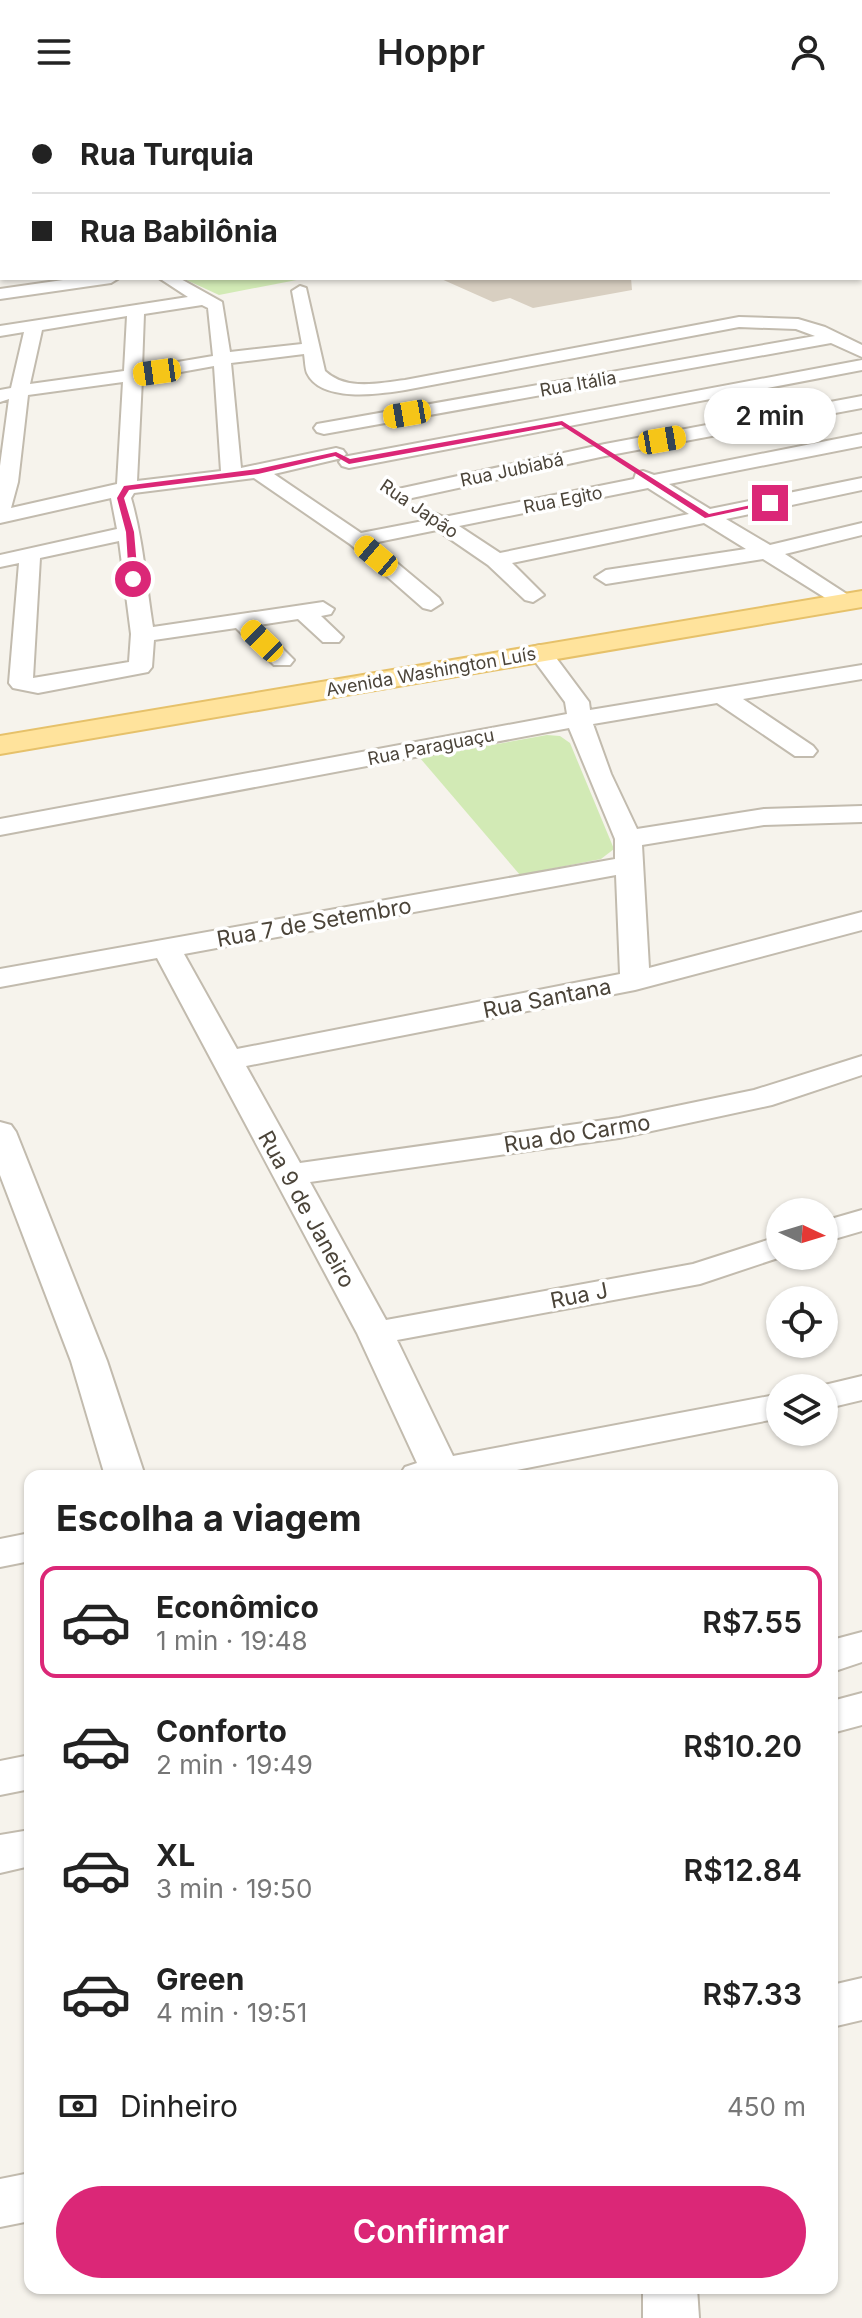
<!DOCTYPE html>
<html lang="pt">
<head>
<meta charset="utf-8">
<style>
  body { margin:0; font-family:Inter,sans-serif; background:#f6f6f6; color:#222; height:100vh; display:flex; flex-direction:column; font-size:30px; white-space:nowrap }
  * { box-sizing:border-box; margin:0 }
  p { font-size:26px; color:#767676 }
  .icon { flex:none; width:44px; height:44px; fill:none; stroke:currentColor; stroke-width:2; stroke-linecap:round; stroke-linejoin:round }
  .map { position:relative; flex:1; overflow:hidden }
  .drawer { position:absolute; left:24px; top:1366px; width:814px; height:824px; display:flex; flex-direction:column; background:#fff; border-radius:16px; box-shadow:0 2px 6px #0004 }
  .drawer>* { flex:none }
  .guide { position:absolute; left:0px; top:0px; width:862px; height:176px; box-shadow:0 2px 6px #0004; display:grid; align-content:center; height:176px; padding:0 32px; background:#fff }
  .needle { width:52px; rotate:94deg }
  .fabs { position:absolute; left:766px; top:1094px; display:grid; gap:16px }
  .fabs a { display:grid; place-items:center; width:72px; height:72px; border-radius:50%; background:#fff; box-shadow:0 2px 6px #0004; font-size:40px }
  .end { position:absolute; width:36px; height:36px; margin:-18px; border:10px solid #db2777; background:#fff; box-shadow:0 0 0 4px #fff }
  .from { border-radius:50% }
  .bubble { position:absolute; height:56px; border-radius:28px; background:#fff; box-shadow:0 2px 6px #0004; font-size:26px; font-weight:600; line-height:56px; text-align:center }
  .car { position:absolute; width:24px; height:48px; margin:-24px -12px; border-radius:10px; box-shadow:0 0 6px 2px #0007; background:linear-gradient(#f5c518 24%,#345 0 40%,#f5c518 0 76%,#345 0 86%,#f5c518 0) }
  .guide b { display:flex; align-items:center; gap:28px; height:76px; font-size:30px }
  .guide b+b { border-top:2px solid #e0e0e0 }
  .guide i { width:20px; height:20px; background:#222 }
  ul { padding:0; list-style:none }
  li { display:flex; align-items:center; gap:24px; height:112px; margin:0 16px 12px; padding:0 16px; border:4px solid transparent; border-radius:16px }
  li div { flex:1 }
  li b { display:block; font-size:30px }
  li em { font-style:normal; font-weight:600 }
  li.active { border-color:#db2777 }
  li>.icon { width:72px; height:72px; stroke-width:1.5 }
  h2 { padding:0 32px; font-size:36px; line-height:96px }
  .pay { display:flex; align-items:center; gap:20px; height:88px; padding:0 32px; font-size:30px }
  .pay p { margin-inline-start:auto }
  .cta { display:flex; gap:16px; margin-top:auto; padding:16px 32px }
  .cta a { flex:1; height:92px; border-radius:48px; background:#db2777; color:#fff; font-size:32px; font-weight:600; line-height:92px; text-align:center }
  header { display:flex; justify-content:space-between; align-items:center; height:104px; padding:0 32px; background:#fff; font-size:36px; font-weight:600 }
  .map>svg:first-child { display:block }
</style>
</head>
<body>
<header><svg class="icon" aria-label="menu" viewBox="0 0 24 24"><path d="M4 6h16M4 12h16M4 18h16"/></svg>Hoppr<svg class="icon" aria-label="person" viewBox="0 0 24 24"><circle cx="12" cy="8" r="4"/><path d="M4 21q1-7 8-7t8 7"/></svg></header>
<div class="map">
<svg width="862" height="2214" viewBox="0 0 862 2214">
  <rect width="100%" height="100%" fill="#f6f3ec"/>
  <g fill="#d2eab5">
    <polygon points="182,174 307,174 219,191"/>
    <polygon points="547,631 560,632 570,639 614,745 601,755 520,771 420,654"/>
  </g>
  <g fill="none" stroke-linecap="round" stroke-linejoin="round">
    <polyline stroke="#a9d4f2" stroke-width="4" points="83,2 90,0"/>
  </g>
  <polygon fill="#d8cfc1" points="439,174 631,174 632,186 533,204 510,194 493,198"/>
  <g fill="none" stroke-linecap="round" stroke-linejoin="round">
    <defs>
      <g id="minor">
        <polygon points="51,0 73,0 74,2 52,2"/>
        <polygon points="203,0 225,0 226,2 204,2"/>
        <polygon points="441,0 455,0 456,2 442,2"/>
        <polygon points="536,0 551,0 552,2 537,2"/>
        <polygon points="643,0 657,0 658,2 644,2"/>
        <polygon points="742,0 757,0 758,2 743,2"/>
        <polygon points="848,0 862,0 862,4 849,2"/>
        <rect x="0" y="16" width="2" height="8"/>
        <rect x="0" y="71" width="2" height="8"/>
        <polygon points="860,126 862,127 862,137 860,136"/>
        <polygon points="77,174 119,174 111,179 0,195 0,185"/>
        <path d="M159,174h20l43,24 8,50 72,-8 -10,-53 8,-5 6,2 19,83c21,20 54,12 80,9l334,-63 59,2 27,8 37,18v12l-31,-14 -507,91 -7,-2 -3,-4 3,-4 498,-88 -19,-7 -57,-2 -334,63c-25,4 -84,13 -98,-17 -2,-5 -2,-13 -3,-19l-73,9 10,105 95,-20 7,2 3,4 -3,3 519,-97v10l-513,98 -7,-2 -3,-4 3,-4 -68,16 87,59 62,-12 2,-7 7,-2 12,5 190,-38 2,-6 7,-2 11,4 208,-41v12l-193,38 41,25 152,-31v12l-136,29 44,26 92,-22v12l-77,19 74,48 -3,5h-16l-77,-48 -157,25 -11,-7 11,-7 140,-21 -42,-26 -192,40 32,32 -11,7 -8,-2 -37,-35 -51,-35 -64,13 66,55 3,5 -11,7 -8,-2 -73,-64 -96,-66 -120,15 -3,5c12,41 15,85 22,129l170,-25 11,7 -3,5 -10,2 22,21 -4,5h-16l-25,-23 -39,6 35,35 -4,5h-16l-38,-37 -82,12 -2,27 -4,5 -110,21 -25,-5 -4,-5 10,-120 -19,4v-12l117,-26 -6,-31 -111,25v-57l9,-67 -9,3v-12l11,-2 13,-56 -24,4v-10l188,-29zM202,201l6,3 5,48 -71,12 2,-54zM127,212l-3,55 -94,13 12,-54zM214,262l7,105 -84,10 5,-102zM123,278l-6,102 -106,24 7,-26 10,-87zM648,384l41,26 -189,39 -41,-27zM119,437l12,93 -2,28 -96,16 7,-120z"/>
        <polygon points="862,292 862,304 605,352 398,397 388,391 398,385 605,340"/>
        <path d="M540,541l8,2 41,55 1,8 272,-45v14l-119,20 70,47 4,5 -4,5h-18l-78,-53 -124,21 18,50 26,55 127,-20 98,-3v16l-98,3 -122,20 7,123 213,-56v18l-227,60 -389,76 54,97 319,-45 135,-28 108,-34v19l-90,30 -153,33 -309,44 76,138 307,-56 87,-28v20h4l-84,28 -303,56 56,116 327,-62v24l-294,58h-87l6,-9 12,-4 -60,-130 -200,-375 -157,29v-18l615,-110v-20l-46,-111 -569,107v-16l567,-105 -2,-12 -37,-50 4,-5zM616,771l4,99 -383,75 -53,-95z"/>
        <polygon points="0,1018 11,1021 16,1028 107,1257 145,1372 105,1372 71,1257 0,1071"/>
        <polygon points="862,1106 862,1127 824,1138 824,1117"/>
        <polygon points="862,1272 862,1296 824,1305 824,1284 812,1284"/>
        <polygon points="30,1429 30,1457 0,1463 0,1435"/>
        <polygon points="862,1528 862,1558 832,1568 832,1536"/>
        <polygon points="862,1589 862,1621 832,1629 832,1597"/>
        <polygon points="30,1651 30,1685 0,1691 0,1657"/>
        <polygon points="30,1726 30,1762 0,1769 0,1731"/>
        <polygon points="862,1874 862,1916 832,1923 832,1881"/>
        <polygon points="30,2069 30,2117 0,2123 0,2075"/>
        <polygon points="643,2184 697,2184 699,2214 643,2214"/>
      </g>
      <polygon id="major" points="862,487 862,503 0,650 0,632"/>
    </defs>
    <use href="#minor" stroke="#c2bbae" stroke-width="4"/>
    <use href="#major" stroke="#e6c16a" stroke-width="4"/>
    <use href="#minor" fill="#fff" fill-rule="evenodd"/>
    <use href="#major" fill="#ffe39c" fill-rule="evenodd"/>
  </g>
  <polygon fill="#db2777" points="562,317 709,410 770,397 774,399 705,414 561,321 349,360 335,352 258,370 129,386 124,394 134,428 138,475 133,478 129,475 126,428 117,394 124,382 258,365 336,348 350,355"/>
  <g text-anchor="middle" stroke-width="7" stroke-linejoin="round" paint-order="stroke">
    <g font-size="18" fill="#4b4439" stroke="#fff">
      <text transform="translate(578 280) rotate(-10)" y="6">Rua Itália</text>
      <text transform="translate(512 366) rotate(-12)" y="6">Rua Jubiabá</text>
      <text transform="translate(563 396) rotate(-11)" y="6">Rua Egito</text>
      <text transform="translate(419 405) rotate(34)" y="6">Rua Japão</text>
      <text transform="translate(431 568) rotate(-10)" y="6">Avenida Washington Luís</text>
      <text transform="translate(431 643) rotate(-11)" y="6">Rua Paraguaçu</text>
    </g>
    <g font-size="22" fill="#4b4439" stroke="#fff">
      <text transform="translate(314 818) rotate(-10)" y="8">Rua 7 de Setembro</text>
      <text transform="translate(547 894) rotate(-11)" y="8">Rua Santana</text>
      <text transform="translate(577 1029) rotate(-9)" y="8">Rua do Carmo</text>
      <text transform="translate(307 1105) rotate(61)" y="8">Rua 9 de Janeiro</text>
      <text transform="translate(579 1191) rotate(-11)" y="8">Rua J</text>
    </g>
  </g>
</svg>
<div class="fabs">
<a><svg class="needle" viewBox="-14 -14 28 28"><path d="M0-13l5 13h-10z" fill="#e53935"/><path d="M0 13l5-13h-10z" fill="#767676"/></svg></a>
<a><svg class="icon" aria-label="locate" viewBox="0 0 24 24"><circle cx="12" cy="12" r="6"/><path d="M12 2v4M12 18v4M2 12h4M18 12h4"/></svg></a>
<a><svg class="icon" aria-label="layers" viewBox="0 0 24 24"><path d="M12 4l9 5-9 5-9-5zM3 14l9 5 9-5"/></svg></a>
</div>
<i class="end from" style="left:133px;top:475px"></i>
<i class="end" style="left:770px;top:399px"></i>
<div class="bubble" style="left:704px;top:284px;width:132px">2 min</div>
<i class="car" style="left:157px;top:268px;rotate:262deg"></i>
<i class="car" style="left:407px;top:310px;rotate:260deg"></i>
<i class="car" style="left:662px;top:336px;rotate:80deg"></i>
<i class="car" style="left:376px;top:452px;rotate:310deg"></i>
<i class="car" style="left:262px;top:537px;rotate:314deg"></i>
<div class="guide">
<b><i class="from"></i>Rua Turquia</b>
<b><i></i>Rua Babilônia</b>
</div>
<section class="drawer">
<h2>Escolha a viagem</h2>
<ul>
<li class="active"><svg class="icon" aria-label="car" viewBox="0 0 24 24"><path d="M5 17H2v-5l4-1 3-4h7l3 4 3 1v5h-3M9 17h6M6 11h13"/><circle cx="7" cy="17" r="2"/><circle cx="17" cy="17" r="2"/></svg><div><b>Econômico</b><p>1 min · 19:48</p></div><em>R$7.55</em></li>
<li><svg class="icon" aria-label="car" viewBox="0 0 24 24"><path d="M5 17H2v-5l4-1 3-4h7l3 4 3 1v5h-3M9 17h6M6 11h13"/><circle cx="7" cy="17" r="2"/><circle cx="17" cy="17" r="2"/></svg><div><b>Conforto</b><p>2 min · 19:49</p></div><em>R$10.20</em></li>
<li><svg class="icon" aria-label="car" viewBox="0 0 24 24"><path d="M5 17H2v-5l4-1 3-4h7l3 4 3 1v5h-3M9 17h6M6 11h13"/><circle cx="7" cy="17" r="2"/><circle cx="17" cy="17" r="2"/></svg><div><b>XL</b><p>3 min · 19:50</p></div><em>R$12.84</em></li>
<li><svg class="icon" aria-label="car" viewBox="0 0 24 24"><path d="M5 17H2v-5l4-1 3-4h7l3 4 3 1v5h-3M9 17h6M6 11h13"/><circle cx="7" cy="17" r="2"/><circle cx="17" cy="17" r="2"/></svg><div><b>Green</b><p>4 min · 19:51</p></div><em>R$7.33</em></li>
</ul>
<div class="pay"><svg class="icon" aria-label="cash" viewBox="0 0 24 24"><path d="M3 7h18v10H3z"/><circle cx="12" cy="12" r="2"/></svg>Dinheiro<p>450 m</p></div>
<div class="cta"><a>Confirmar</a></div>
</section>
</div>
</body>
</html>
